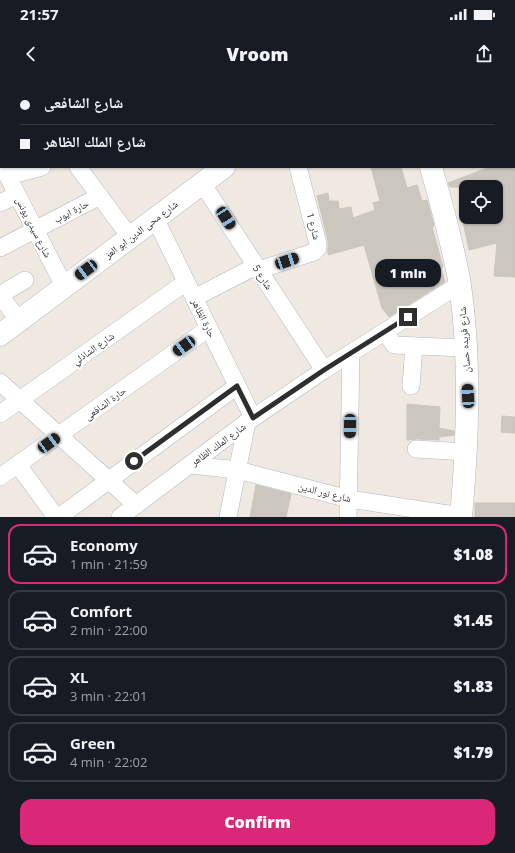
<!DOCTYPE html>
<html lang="en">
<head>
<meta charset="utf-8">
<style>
  body { margin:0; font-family:"Open Sans","Noto Naskh Arabic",sans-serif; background:#242831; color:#f1f3f6; height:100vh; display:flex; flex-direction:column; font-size:15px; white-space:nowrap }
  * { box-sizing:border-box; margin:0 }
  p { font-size:13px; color:#9ea1a6 }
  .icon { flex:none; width:22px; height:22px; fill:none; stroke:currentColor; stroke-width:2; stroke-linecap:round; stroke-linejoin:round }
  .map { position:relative; height:437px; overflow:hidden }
  .drawer { display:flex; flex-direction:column; background:#171b24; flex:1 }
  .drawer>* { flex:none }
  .top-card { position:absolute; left:0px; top:0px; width:515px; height:88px; box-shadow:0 1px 3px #0004; display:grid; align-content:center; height:88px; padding:0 20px; background:#171b24 }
  .fabs { position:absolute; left:459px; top:100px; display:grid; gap:8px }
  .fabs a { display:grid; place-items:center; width:44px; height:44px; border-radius:8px; background:#171b24; box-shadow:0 1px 3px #0004; font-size:20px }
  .end { position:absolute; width:18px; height:18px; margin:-9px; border:5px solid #2e2e2e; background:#fff; box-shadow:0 0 0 2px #fff }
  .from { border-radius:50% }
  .bubble { position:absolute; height:28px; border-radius:12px; background:#171b24; box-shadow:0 1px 3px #0004; font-size:13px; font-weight:800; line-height:28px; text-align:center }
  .car { position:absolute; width:12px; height:24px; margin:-12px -6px; border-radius:5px; box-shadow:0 0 3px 1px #0007; background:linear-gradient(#222 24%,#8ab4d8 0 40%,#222 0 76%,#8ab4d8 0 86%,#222 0) }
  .top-card b { display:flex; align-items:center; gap:14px; height:38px; font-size:15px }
  .top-card b+b { border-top:1px solid #363941 }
  .top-card i { width:10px; height:10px; background:#f1f3f6 }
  ul { padding:7px 0 0; list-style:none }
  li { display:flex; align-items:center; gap:12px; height:60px; margin:0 8px 6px; padding:0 12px; border:2px solid #363941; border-radius:12px }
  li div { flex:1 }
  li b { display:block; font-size:15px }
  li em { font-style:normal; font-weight:800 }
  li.active { border-color:#db2777 }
  li>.icon { width:36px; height:36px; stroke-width:1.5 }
  .cta { display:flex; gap:8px; margin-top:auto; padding:8px 20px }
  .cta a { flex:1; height:46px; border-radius:12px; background:#db2777; color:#fff; font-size:16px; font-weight:800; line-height:46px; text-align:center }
  .status { display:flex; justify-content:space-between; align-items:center; height:28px; padding:0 20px; background:#171b24; direction:ltr }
  .status svg { height:11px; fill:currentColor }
  header { display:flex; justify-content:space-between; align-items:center; height:52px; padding:0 20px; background:#171b24; font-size:18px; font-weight:800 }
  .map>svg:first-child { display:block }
</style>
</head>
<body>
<div class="status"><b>21:57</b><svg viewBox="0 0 49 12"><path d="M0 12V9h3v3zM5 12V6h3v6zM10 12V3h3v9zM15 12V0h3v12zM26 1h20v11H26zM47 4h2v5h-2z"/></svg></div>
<header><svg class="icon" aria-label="back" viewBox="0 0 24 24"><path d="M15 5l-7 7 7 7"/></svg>Vroom<svg class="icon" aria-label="share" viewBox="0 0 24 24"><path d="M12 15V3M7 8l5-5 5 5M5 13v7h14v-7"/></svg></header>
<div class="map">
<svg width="515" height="437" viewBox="0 0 515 437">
  <rect width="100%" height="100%" fill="#efe9e1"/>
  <g fill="#cbc7bf" stroke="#cbc5ba">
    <polygon points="371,87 401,87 407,108 417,105 422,121 427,120 434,146 432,147 443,187 441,188 445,202 389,237 382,228 364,165 328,175 328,161 317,116 328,113 329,121 338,121 339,129 351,127 353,138 375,130 373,123 380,121"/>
    <polygon points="490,87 515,87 515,197 494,196 497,163 469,170 462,137 496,137 496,107 450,107 448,103"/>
    <polygon points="407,324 440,327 439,348 454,351 454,355 439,357 439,360 417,359 407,360"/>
    <polygon points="502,336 515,337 515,353 501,352"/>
    <polygon points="256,405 291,414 286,437 250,437"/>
    <rect x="475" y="423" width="40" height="14"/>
  </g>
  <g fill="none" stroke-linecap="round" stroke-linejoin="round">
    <defs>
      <g id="minor">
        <polyline points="7,1 8,0"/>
        <polyline points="0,50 1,49"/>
        <polyline points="514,62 515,62"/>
        <polyline points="3,87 64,206"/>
        <polyline points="78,87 130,157"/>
        <polyline points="8,96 42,87"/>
        <polyline points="202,103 324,290"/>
        <polyline points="0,123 17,115"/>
        <polyline points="155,138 253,338"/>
        <polyline points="0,168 100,116"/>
        <polyline points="259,190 314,172 318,168 318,164 298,87"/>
        <polyline points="0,215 19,241"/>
        <polyline points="0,215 25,200"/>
        <polyline points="194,218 256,186"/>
        <polyline points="385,252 394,265 465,268"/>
        <polyline points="0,302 136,425"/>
        <polyline points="411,306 414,266"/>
        <polyline points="0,334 186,202"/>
        <polyline points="416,369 467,372"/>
        <polyline points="18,385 56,437"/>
        <polyline points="190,385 238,390 349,419 461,436"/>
        <polyline points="0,397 209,248"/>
        <polyline points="59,437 237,306"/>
        <polyline points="120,437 247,342 324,290 460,204"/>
        <polyline points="228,437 247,342"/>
        <polyline points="348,437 351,273"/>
      </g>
      <g id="secondary">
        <polyline points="402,0 403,1"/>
        <polyline points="339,1 340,0"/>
        <path d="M431,87c11,39 22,78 29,118 11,76 8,155 1,232"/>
        <polyline points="0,255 224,87"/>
      </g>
    </defs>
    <use href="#minor" stroke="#b4b7c1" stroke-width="18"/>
    <use href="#secondary" stroke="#b4b7c1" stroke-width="23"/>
    <use href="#minor" stroke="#fff" stroke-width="17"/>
    <use href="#secondary" stroke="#fff" stroke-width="22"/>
  </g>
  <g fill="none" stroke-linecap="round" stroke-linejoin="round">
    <polyline stroke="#2e2e2e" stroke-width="5" points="134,381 237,306 253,338 324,290 408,237"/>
  </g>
  <g text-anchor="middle" stroke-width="4" stroke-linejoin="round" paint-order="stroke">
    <g font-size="10" fill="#2e2e2e" stroke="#fff">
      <text transform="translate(71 131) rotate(-28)" y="4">حارة ايوب</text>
      <text transform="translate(314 146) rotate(75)" y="4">شارع 1</text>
      <text transform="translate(34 147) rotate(63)" y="4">شارع سيدى يونس</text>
      <text transform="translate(141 149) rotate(-37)" y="4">شارع محى الدين ابو العز</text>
      <text transform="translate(263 197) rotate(57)" y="4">شارع 5</text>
      <text transform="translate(204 238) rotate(64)" y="4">حارة الظاهر</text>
      <text transform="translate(464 260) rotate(-94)" y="4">شارع فريده حسان</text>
      <text transform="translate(93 268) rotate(-35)" y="4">شارع الشاذلي</text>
      <text transform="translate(105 323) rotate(-36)" y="4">حارة الشافعى</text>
      <text transform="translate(218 364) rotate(-36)" y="4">شارع الملك الظاهر</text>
      <text transform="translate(325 412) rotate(14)" y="4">شارع نور الدين</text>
    </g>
  </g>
</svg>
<div class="fabs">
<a><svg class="icon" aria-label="locate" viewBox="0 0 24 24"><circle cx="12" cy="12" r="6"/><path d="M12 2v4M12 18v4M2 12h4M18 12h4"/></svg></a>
</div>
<i class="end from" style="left:134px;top:381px"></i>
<i class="end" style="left:408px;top:237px"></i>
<div class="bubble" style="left:375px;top:179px;width:66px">1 min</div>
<i class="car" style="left:226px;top:138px;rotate:147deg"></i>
<i class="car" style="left:287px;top:181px;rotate:71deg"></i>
<i class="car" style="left:86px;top:190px;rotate:233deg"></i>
<i class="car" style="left:184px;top:266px;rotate:234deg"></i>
<i class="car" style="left:468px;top:316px;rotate:357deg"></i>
<i class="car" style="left:350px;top:346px;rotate:181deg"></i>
<i class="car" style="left:49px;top:363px;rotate:54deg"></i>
<div class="top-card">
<b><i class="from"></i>شارع الشافعى</b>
<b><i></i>شارع الملك الظاهر</b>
</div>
</div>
<section class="drawer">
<ul>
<li class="active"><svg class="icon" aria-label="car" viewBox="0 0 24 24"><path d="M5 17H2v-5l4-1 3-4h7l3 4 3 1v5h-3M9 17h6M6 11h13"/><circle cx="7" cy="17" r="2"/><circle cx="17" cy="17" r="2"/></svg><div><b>Economy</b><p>1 min · 21:59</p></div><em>$1.08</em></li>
<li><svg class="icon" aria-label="car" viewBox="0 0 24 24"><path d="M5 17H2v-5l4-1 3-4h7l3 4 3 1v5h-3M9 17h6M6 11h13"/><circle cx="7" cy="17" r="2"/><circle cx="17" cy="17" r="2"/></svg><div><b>Comfort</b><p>2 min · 22:00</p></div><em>$1.45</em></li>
<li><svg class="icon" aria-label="car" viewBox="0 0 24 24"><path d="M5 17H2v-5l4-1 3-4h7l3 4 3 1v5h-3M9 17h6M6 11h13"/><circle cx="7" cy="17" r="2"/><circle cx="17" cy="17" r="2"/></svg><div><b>XL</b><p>3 min · 22:01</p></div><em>$1.83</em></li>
<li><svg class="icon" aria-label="car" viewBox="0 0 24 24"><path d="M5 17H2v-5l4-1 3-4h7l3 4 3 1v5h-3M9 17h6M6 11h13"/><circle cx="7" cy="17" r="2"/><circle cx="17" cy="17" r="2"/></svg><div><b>Green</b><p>4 min · 22:02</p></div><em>$1.79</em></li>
</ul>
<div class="cta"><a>Confirm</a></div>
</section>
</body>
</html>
